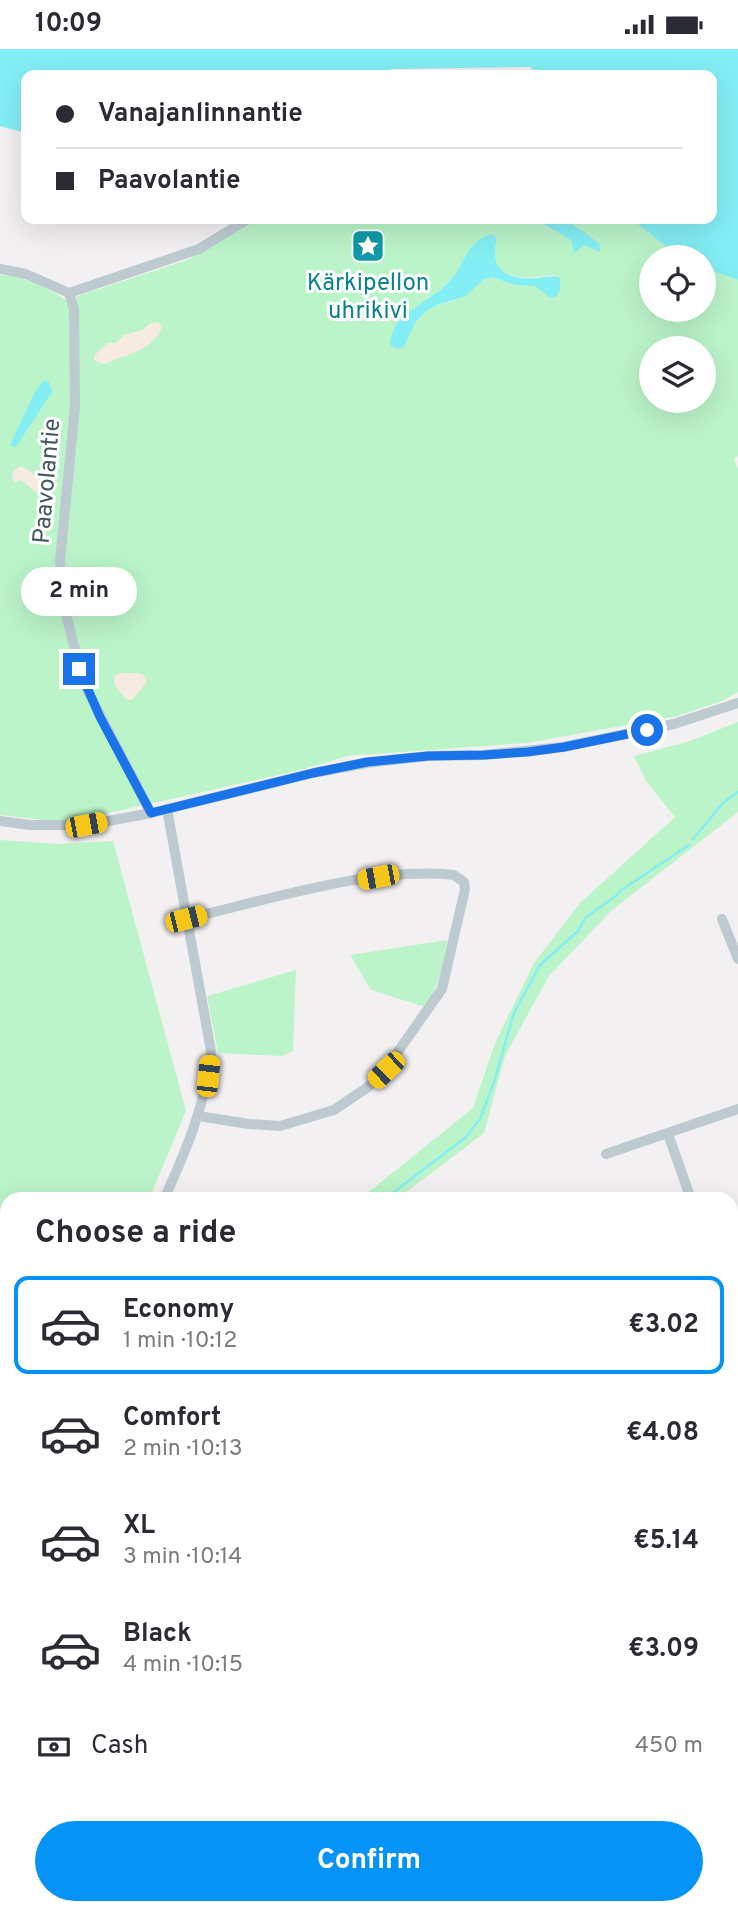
<!DOCTYPE html>
<html lang="en">
<head>
<meta charset="utf-8">
<style>
  body { margin:0; font-family:Overpass,sans-serif; background:#f7f7f7; color:#2b2b33; height:100vh; display:flex; flex-direction:column; font-size:26px; white-space:nowrap }
  * { box-sizing:border-box; margin:0 }
  p { font-size:23px; color:#7c7c81 }
  .icon { flex:none; width:38px; height:38px; fill:none; stroke:currentColor; stroke-width:2; stroke-linecap:round; stroke-linejoin:round }
  .map { position:relative; flex:1; overflow:hidden }
  .details { position:absolute; left:0px; top:1143px; width:738px; height:723px; display:flex; flex-direction:column; background:#fff; border-radius:21px 21px 0 0; box-shadow:0 7px 28px #0002 }
  .details>* { flex:none }
  .banner { position:absolute; left:21px; top:21px; width:696px; height:154px; border-radius:14px; box-shadow:0 7px 28px #0002; display:grid; align-content:center; height:154px; padding:0 35px; background:#fff }
  .tools { position:absolute; left:639px; top:196px; display:grid; gap:14px }
  .tools a { display:grid; place-items:center; width:77px; height:77px; border-radius:50%; background:#fff; box-shadow:0 7px 28px #0002; font-size:35px }
  .end { position:absolute; width:32px; height:32px; margin:-16px; border:9px solid #1a73e8; background:#fff; box-shadow:0 0 0 4px #fff }
  .from { border-radius:50% }
  .bubble { position:absolute; height:49px; border-radius:24px; background:#fff; box-shadow:0 7px 28px #0002; font-size:23px; font-weight:700; line-height:49px; text-align:center }
  .car { position:absolute; width:21px; height:42px; margin:-21px -10px; border-radius:9px; box-shadow:0 0 5px 2px #0007; background:linear-gradient(#f5c518 24%,#345 0 40%,#f5c518 0 76%,#345 0 86%,#f5c518 0) }
  .banner b { display:flex; align-items:center; gap:24px; height:66px; font-size:26px }
  .banner b+b { border-top:2px solid #e1e1e2 }
  .banner i { width:18px; height:18px; background:#2b2b33 }
  ul { padding:0; list-style:none }
  li { display:flex; align-items:center; gap:21px; height:98px; margin:0 14px 10px; padding:0 21px; border:4px solid transparent; border-radius:14px }
  li div { flex:1 }
  li b { display:block; font-size:26px }
  li em { font-style:normal; font-weight:700 }
  li.current { border-color:#0693f7 }
  li>.icon { width:63px; height:63px; stroke-width:1.5 }
  h2 { padding:0 35px; font-size:32px; line-height:84px }
  .pay { display:flex; align-items:center; gap:18px; height:77px; padding:0 35px; font-size:26px }
  .pay p { margin-inline-start:auto }
  .button { display:flex; gap:14px; margin-top:auto; padding:14px 35px }
  .button a { flex:1; height:80px; border-radius:42px; background:#0693f7; color:#fff; font-size:28px; font-weight:700; line-height:80px; text-align:center }
  .status { display:flex; justify-content:space-between; align-items:center; height:49px; padding:0 35px; background:#fff; direction:ltr }
  .status svg { height:19px; fill:currentColor }
  .map>svg:first-child { display:block }
</style>
</head>
<body>
<div class="status"><b>10:09</b><svg viewBox="0 0 49 12"><path d="M0 12V9h3v3zM5 12V6h3v6zM10 12V3h3v9zM15 12V0h3v12zM26 1h20v11H26zM47 4h2v5h-2z"/></svg></div>
<div class="map">
<svg width="738" height="1864" viewBox="0 0 738 1864">
  <rect width="100%" height="100%" fill="#f3f0f1"/>
  <g fill="#bbf4c9" fill-rule="evenodd">
    <path d="M256,170h280l35,21 3,13 -6,-32 -9,-2h72l49,38h-29v53h53v-42l34,12v176l-4,2 4,12v222l-16,9 -44,15 -151,27 -180,13 -46,14 -219,49 -31,2 -51,-6v-540c24,1 46,12 66,25l121,-40zM491,185l6,5c-12,42 26,41 56,36l-3,22 -15,-11 -20,-1 -24,-8 -8,3 -30,21 -16,4 -12,7 -10,11 -17,-1c18,-14 38,-27 53,-43 15,-17 17,-38 40,-45zM651,299h53v53h-53z"/>
    <polygon points="738,673 738,763 612,861 549,927 505,1007 484,1084 397,1150 360,1150 473,1059 495,994 534,914 580,854 675,768 646,732 634,707 690,692"/>
    <polygon points="0,791 57,795 113,792 186,1062 149,1150 7,1150 7,1200 0,1203"/>
    <path d="M447,891c-3,26 -8,45 -22,67l-54,-17 -21,-35z"/>
    <polygon points="296,921 293,1002 282,1007 218,1004 207,947"/>
    <polygon points="738,1181 738,1723 732,1724 732,1183"/>
    <polygon points="0,1397 7,1422 7,1858 119,1858 126,1864 0,1864"/>
  </g>
  <g fill="#f5ebe0">
    <path d="M157,273l5,4c-5,23 -39,30 -58,38l-10,-4v-4l13,-13h9l8,-8 18,-5 9,-7z"/>
    <polygon points="21,417 37,427 56,449 56,454 52,456 21,431 14,433 12,427 14,421"/>
    <path d="M135,624l8,1 4,8 -15,18h-5c-6,-7 -15,-15 -13,-24l6,-3z"/>
  </g>
  <g fill="#84eef5">
    <polygon points="0,0 738,0 738,231 704,219 704,208 680,208 631,170 712,170 712,26 537,26 530,18 392,20 375,26 26,26 26,84 0,77"/>
    <polygon points="535,170 568,172 599,194 600,203 584,196 574,204 571,191"/>
    <path d="M492,185l5,5c-9,33 12,41 41,39 8,-1 14,-3 22,0v12l-4,7h-7l-14,-11 -20,-1 -24,-8 -8,3 -17,16 -29,9 -12,7 -10,11 -12,25 -6,1 -7,-4c0,-8 4,-19 10,-25 16,-15 38,-25 52,-42 14,-17 16,-38 40,-44z"/>
    <polygon points="44,331 49,333 52,343 15,399 10,396 35,343"/>
  </g>
  <g fill="none" stroke-linecap="round" stroke-linejoin="round">
    <g stroke="#84eef5" stroke-width="2.5">
      <polyline points="693,790 723,754 738,743"/>
      <polyline points="514,964 540,916 578,882 586,868 616,847 620,842 689,796"/>
      <polyline points="385,1150 466,1088 480,1070 494,1033 514,964"/>
      <polyline points="0,1542 7,1539"/>
    </g>
    <g stroke="#bdcbd1" stroke-width="10">
      <polyline points="0,220 26,225 69,244 74,260 75,358 60,512 62,550 84,635 151,764"/>
      <polyline points="69,244 199,200 248,170"/>
      <polyline points="0,772 30,776 87,776 151,764 313,724 367,714 428,707 484,706 563,698 674,675 738,654"/>
      <path d="M186,870c81,-19 186,-53 268,-44l10,7 1,7 -23,100 -57,81 -17,17 -34,23 -54,16 -31,-2 -51,-8"/>
      <polyline points="722,870 738,910"/>
      <polyline points="668,1085 691,1150"/>
      <polyline points="606,1105 738,1060"/>
      <path d="M164,1150c22,-48 42,-95 47,-148l-44,-242"/>
      <polyline points="732,1390 738,1387"/>
    </g>
  </g>
  <g fill="none" stroke-linecap="round" stroke-linejoin="round">
    <polyline stroke="#1a73e8" stroke-width="9" points="79,620 100,668 151,764 313,724 367,713 428,707 484,706 528,703 564,698 647,681"/>
  </g>
  <defs>
    <symbol id="sight-square" viewBox="-11 -11 22 22"><rect x="-9" y="-9" width="18" height="18" rx="4" fill="#0f9aa8" stroke="#fff"/><path d="M0-6L1.8-2.2L6-1.7L2.9 1.2L3.7 5.4L0 3.3L-3.7 5.4L-2.9 1.2L-6-1.7L-1.8-2.2Z" fill="#fff"/></symbol>
  </defs>
  <g fill-rule="evenodd">
    <use href="#sight-square" x="349" y="178" width="38" height="38"/>
  </g>
  <g text-anchor="middle" stroke-width="6" stroke-linejoin="round" paint-order="stroke">
    <g font-size="24" fill="#0d838f" stroke="#fff">
      <text x="368" y="241">Kärkipellon<tspan x="368" dy="28">uhrikivi</tspan></text>
    </g>
    <g font-size="24" fill="#465860" stroke="#fff">
      <text transform="translate(46 432) rotate(-85)" y="8">Paavolantie</text>
    </g>
  </g>
</svg>
<div class="tools">
<a><svg class="icon" aria-label="locate" viewBox="0 0 24 24"><circle cx="12" cy="12" r="6"/><path d="M12 2v4M12 18v4M2 12h4M18 12h4"/></svg></a>
<a><svg class="icon" aria-label="layers" viewBox="0 0 24 24"><path d="M12 4l9 5-9 5-9-5zM3 14l9 5 9-5"/></svg></a>
</div>
<i class="end from" style="left:647px;top:681px"></i>
<i class="end" style="left:79px;top:620px"></i>
<div class="bubble" style="left:21px;top:518px;width:116px">2 min</div>
<i class="car" style="left:86px;top:776px;rotate:79deg"></i>
<i class="car" style="left:378px;top:828px;rotate:259deg"></i>
<i class="car" style="left:186px;top:870px;rotate:76deg"></i>
<i class="car" style="left:386px;top:1021px;rotate:226deg"></i>
<i class="car" style="left:208px;top:1027px;rotate:6deg"></i>
<div class="banner">
<b><i class="from"></i>Vanajanlinnantie</b>
<b><i></i>Paavolantie</b>
</div>
<section class="details">
<h2>Choose a ride</h2>
<ul>
<li class="current"><svg class="icon" aria-label="car" viewBox="0 0 24 24"><path d="M5 17H2v-5l4-1 3-4h7l3 4 3 1v5h-3M9 17h6M6 11h13"/><circle cx="7" cy="17" r="2"/><circle cx="17" cy="17" r="2"/></svg><div><b>Economy</b><p>1 min · 10:12</p></div><em>€3.02</em></li>
<li><svg class="icon" aria-label="car" viewBox="0 0 24 24"><path d="M5 17H2v-5l4-1 3-4h7l3 4 3 1v5h-3M9 17h6M6 11h13"/><circle cx="7" cy="17" r="2"/><circle cx="17" cy="17" r="2"/></svg><div><b>Comfort</b><p>2 min · 10:13</p></div><em>€4.08</em></li>
<li><svg class="icon" aria-label="car" viewBox="0 0 24 24"><path d="M5 17H2v-5l4-1 3-4h7l3 4 3 1v5h-3M9 17h6M6 11h13"/><circle cx="7" cy="17" r="2"/><circle cx="17" cy="17" r="2"/></svg><div><b>XL</b><p>3 min · 10:14</p></div><em>€5.14</em></li>
<li><svg class="icon" aria-label="car" viewBox="0 0 24 24"><path d="M5 17H2v-5l4-1 3-4h7l3 4 3 1v5h-3M9 17h6M6 11h13"/><circle cx="7" cy="17" r="2"/><circle cx="17" cy="17" r="2"/></svg><div><b>Black</b><p>4 min · 10:15</p></div><em>€3.09</em></li>
</ul>
<div class="pay"><svg class="icon" aria-label="cash" viewBox="0 0 24 24"><path d="M3 7h18v10H3z"/><circle cx="12" cy="12" r="2"/></svg>Cash<p>450 m</p></div>
<div class="button"><a>Confirm</a></div>
</section>
</div>
</body>
</html>
